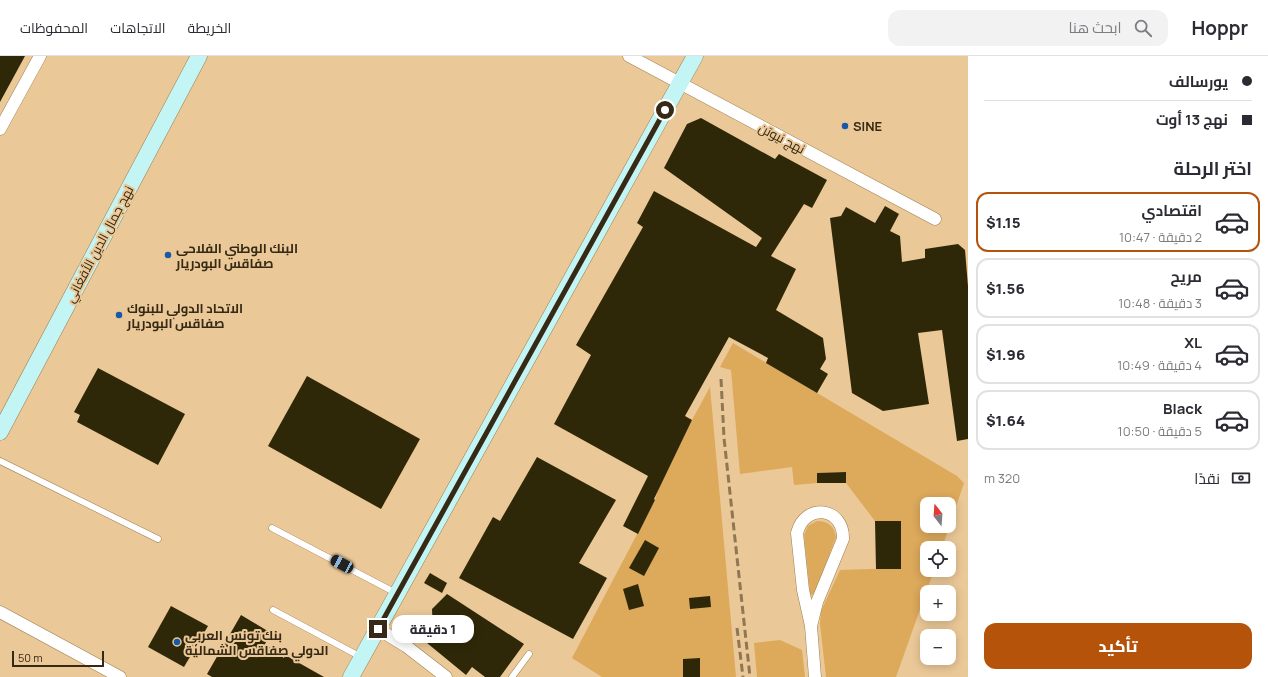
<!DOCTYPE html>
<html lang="ar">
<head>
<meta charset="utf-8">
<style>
  body { margin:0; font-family:Manrope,Cairo,sans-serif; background:#f2f2f3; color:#2b2b33; direction:rtl; height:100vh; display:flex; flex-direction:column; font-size:15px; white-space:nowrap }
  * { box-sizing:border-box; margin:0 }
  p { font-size:13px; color:#7c7c81 }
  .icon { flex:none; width:22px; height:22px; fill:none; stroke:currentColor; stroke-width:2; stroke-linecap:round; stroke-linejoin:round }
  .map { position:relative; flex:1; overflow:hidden; direction:ltr }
  .drawer { display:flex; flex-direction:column; background:#fff; width:300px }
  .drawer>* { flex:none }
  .guide { display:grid; align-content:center; height:88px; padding:0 16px; background:#fff }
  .needle { width:26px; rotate:343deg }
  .controls { position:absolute; left:920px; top:441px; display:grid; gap:8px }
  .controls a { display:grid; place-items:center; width:36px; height:36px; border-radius:8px; background:#fff; box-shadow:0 2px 10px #0003; font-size:20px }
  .scale { position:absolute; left:12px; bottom:10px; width:92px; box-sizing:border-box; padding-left:4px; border:2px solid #362915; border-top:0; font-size:11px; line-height:14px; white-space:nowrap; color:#362915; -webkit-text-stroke:3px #ebc897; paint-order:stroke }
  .end { position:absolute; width:18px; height:18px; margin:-9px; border:5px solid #362915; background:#fff; box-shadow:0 0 0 2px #fff }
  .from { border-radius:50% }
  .bubble { position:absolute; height:28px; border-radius:12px; background:#fff; box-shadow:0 2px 10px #0003; font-size:13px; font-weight:800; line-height:28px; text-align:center; direction:rtl }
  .car { position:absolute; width:12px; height:24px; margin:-12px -6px; border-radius:5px; box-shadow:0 0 3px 1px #0007; background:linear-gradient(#222 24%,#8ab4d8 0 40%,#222 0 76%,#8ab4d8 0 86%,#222 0) }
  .guide b { display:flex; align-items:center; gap:14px; height:38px; font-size:15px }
  .guide b+b { border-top:1px solid #e1e1e2 }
  .guide i { width:10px; height:10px; background:#2b2b33 }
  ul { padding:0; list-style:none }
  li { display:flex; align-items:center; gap:12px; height:60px; margin:0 8px 6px; padding:0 8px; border:2px solid #e1e1e2; border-radius:12px }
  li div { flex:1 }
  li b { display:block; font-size:15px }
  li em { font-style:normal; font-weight:800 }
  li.selected { border-color:#b45309 }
  li>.icon { width:36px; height:36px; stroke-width:1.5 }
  h2 { padding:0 16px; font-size:18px; line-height:48px }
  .pay { display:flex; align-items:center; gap:10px; height:44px; padding:0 16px; font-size:15px }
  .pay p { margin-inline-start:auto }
  .cta { display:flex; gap:8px; margin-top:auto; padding:8px 16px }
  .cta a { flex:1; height:46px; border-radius:12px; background:#b45309; color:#fff; font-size:16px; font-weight:800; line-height:46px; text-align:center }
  header { display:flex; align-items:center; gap:24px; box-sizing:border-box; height:56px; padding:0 20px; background:#fff; border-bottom:1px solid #e1e1e2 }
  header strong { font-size:19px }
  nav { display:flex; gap:22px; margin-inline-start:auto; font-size:14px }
  .search { width:280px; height:36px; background:#f2f2f3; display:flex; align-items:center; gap:10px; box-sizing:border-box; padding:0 14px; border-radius:12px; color:#7c7c81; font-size:15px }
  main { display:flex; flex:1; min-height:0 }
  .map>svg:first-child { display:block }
</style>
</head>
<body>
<header>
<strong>Hoppr</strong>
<div class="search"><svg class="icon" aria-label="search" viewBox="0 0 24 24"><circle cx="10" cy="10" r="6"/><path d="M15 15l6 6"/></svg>ابحث هنا</div>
<nav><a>الخريطة</a><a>الاتجاهات</a><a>المحفوظات</a></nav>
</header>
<main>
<section class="drawer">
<div class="guide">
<b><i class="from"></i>يورسالف</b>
<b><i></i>نهج 13 أوت</b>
</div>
<h2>اختر الرحلة</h2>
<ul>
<li class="selected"><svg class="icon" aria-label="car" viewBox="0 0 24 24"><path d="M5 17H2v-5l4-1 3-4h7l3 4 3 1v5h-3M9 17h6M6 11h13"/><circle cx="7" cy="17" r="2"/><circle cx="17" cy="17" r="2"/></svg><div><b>اقتصادي</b><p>2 دقيقة · 10:47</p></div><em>$1.15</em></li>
<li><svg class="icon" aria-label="car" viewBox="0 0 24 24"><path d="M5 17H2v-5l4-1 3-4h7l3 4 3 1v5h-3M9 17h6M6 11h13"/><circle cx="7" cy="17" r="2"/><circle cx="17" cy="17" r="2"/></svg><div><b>مريح</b><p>3 دقيقة · 10:48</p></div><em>$1.56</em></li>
<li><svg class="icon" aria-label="car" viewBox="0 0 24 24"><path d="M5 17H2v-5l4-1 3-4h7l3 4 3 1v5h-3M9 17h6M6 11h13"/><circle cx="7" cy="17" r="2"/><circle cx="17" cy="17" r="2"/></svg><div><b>XL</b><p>4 دقيقة · 10:49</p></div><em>$1.96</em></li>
<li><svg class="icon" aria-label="car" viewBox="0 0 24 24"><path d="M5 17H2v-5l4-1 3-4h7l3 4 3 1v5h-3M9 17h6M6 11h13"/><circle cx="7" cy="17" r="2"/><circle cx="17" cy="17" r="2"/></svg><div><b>Black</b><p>5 دقيقة · 10:50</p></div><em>$1.64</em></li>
</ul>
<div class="pay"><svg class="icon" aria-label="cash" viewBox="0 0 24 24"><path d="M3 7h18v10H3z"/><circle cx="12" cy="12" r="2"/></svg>نقدًا<p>320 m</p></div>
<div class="cta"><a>تأكيد</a></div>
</section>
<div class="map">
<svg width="968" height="621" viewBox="0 0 968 621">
  <rect width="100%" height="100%" fill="#ebc897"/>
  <g fill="#dda95b" fill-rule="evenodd">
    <path d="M733,287l224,133 7,7 -22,65h-15v22h7l-38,107h-70l-6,-53 1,-13 19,-41 61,-2v-47h-26l-29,-38v-11l-29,1v10l-23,2 -2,-18 -52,7 -9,-104 -11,-3zM927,448h22v22h-22z"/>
    <polygon points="710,331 736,621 602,621 572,602 655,444 658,434 692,364"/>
    <path d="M817,465c11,0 17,5 19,16l-21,55 -3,3 -2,-2 -6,-58 4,-9z"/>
    <polygon points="780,584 802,594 805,621 757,621 754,587"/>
  </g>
  <g fill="#2f2808">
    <polygon points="0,0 25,0 0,46"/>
    <polygon points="701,62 775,103 779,98 827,124 812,152 804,148 771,200 796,213 776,254 823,282 826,303 820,313 828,318 817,337 766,307 768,302 729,281 685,360 692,364 654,443 655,444 638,478 623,470 648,420 554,368 591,299 576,289 643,171 637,167 654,135 756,191 762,182 664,112 687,68"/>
    <polygon points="885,150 899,158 890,175 900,180 902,206 925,202 925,193 958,188 965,194 968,230 968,383 957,385 942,274 918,277 929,348 883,355 852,337 830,162 841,160 846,151 875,167"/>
    <polygon points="98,312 185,358 158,409 77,366 80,359 74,356"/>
    <polygon points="307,320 420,383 381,453 268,390"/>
    <polygon points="537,401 616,444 579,507 607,522 573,583 459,522 493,461 500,465"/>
    <polygon points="846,416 846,427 817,427 817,417"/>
    <polygon points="875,465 901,465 901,513 876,513"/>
    <polygon points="645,484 659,492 644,520 629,512"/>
    <polygon points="430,517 447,527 442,537 424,527"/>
    <polygon points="638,528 644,550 629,554 623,533"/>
    <polygon points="447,538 524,588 500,621 485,621 472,611 466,619 427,587 433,579 432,553"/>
    <polygon points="710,540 711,551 690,553 689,542"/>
    <polygon points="171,550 208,570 184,611 148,591"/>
    <polygon points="241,559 271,577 265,588 284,602 285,599 324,621 212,621 207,618"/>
    <polygon points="700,602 700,621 683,621 683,603"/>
  </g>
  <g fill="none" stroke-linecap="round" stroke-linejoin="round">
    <defs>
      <g id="lane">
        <polyline points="0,405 158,483"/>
        <polyline points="272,472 396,537"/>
        <polyline points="273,554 361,601"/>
        <polyline points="512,621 529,598"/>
      </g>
      <g id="street">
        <polyline points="629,0 935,163"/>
        <polyline points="0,73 40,0"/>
        <polyline points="0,556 120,621"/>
        <path d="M811,570l6,-24 26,-63c1,-32 -38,-37 -46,-6l6,57 8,36 4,51"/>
        <polyline points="378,573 406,590 446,621"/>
      </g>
      <g id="secondary">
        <polyline points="0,376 199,0"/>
        <polyline points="351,621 695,0"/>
      </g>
    </defs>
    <use href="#lane" stroke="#9e7e4f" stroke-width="7"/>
    <use href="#street" stroke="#9e7e4f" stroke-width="13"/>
    <use href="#secondary" stroke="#9e7e4f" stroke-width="17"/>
    <use href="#lane" stroke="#fff" stroke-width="6"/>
    <use href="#street" stroke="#fff" stroke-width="12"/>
    <use href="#secondary" stroke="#c4f5f5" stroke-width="16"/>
    <g stroke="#8e7754" stroke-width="3" stroke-dasharray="8 4" stroke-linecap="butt">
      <polyline points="721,323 724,382 750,621"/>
      <polyline points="737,572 743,621"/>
    </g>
  </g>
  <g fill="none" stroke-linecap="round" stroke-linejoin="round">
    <polyline stroke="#362915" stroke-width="5" points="378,573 665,54"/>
  </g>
  <g fill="#1759a9" stroke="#ebc897" stroke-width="1.5">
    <circle cx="845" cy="70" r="4"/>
    <circle cx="168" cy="199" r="4"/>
    <circle cx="119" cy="259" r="4"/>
    <circle cx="177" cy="586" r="4"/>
  </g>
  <g text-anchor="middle" stroke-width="4" stroke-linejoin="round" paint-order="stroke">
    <g font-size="13" font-weight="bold" fill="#362915" stroke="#ebc897" text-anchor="start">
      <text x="853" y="75">SINE</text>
      <text x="176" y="197">البنك الوطني الفلاحي<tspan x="176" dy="15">صفاقس البودريار</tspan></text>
      <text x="127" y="257">الاتحاد الدولي للبنوك<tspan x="127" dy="15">صفاقس البودريار</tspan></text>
      <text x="185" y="584">بنك تونس العربي<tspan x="185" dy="15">الدولي صفاقس الشمالية</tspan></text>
    </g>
    <g font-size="13" fill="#362915" stroke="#ebc897">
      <text transform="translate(782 82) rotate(28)" y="5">نهج نيوتن</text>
      <text transform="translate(99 188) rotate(-62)" y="5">نهج جمال الدين الأفغاني</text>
    </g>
  </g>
</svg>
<div class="controls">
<a><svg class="needle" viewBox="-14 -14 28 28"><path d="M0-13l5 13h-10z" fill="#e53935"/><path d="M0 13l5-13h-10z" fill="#7c7c81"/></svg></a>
<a><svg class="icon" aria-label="locate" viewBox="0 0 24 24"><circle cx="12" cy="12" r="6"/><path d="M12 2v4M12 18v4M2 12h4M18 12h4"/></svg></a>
<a>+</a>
<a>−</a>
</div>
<div class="scale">50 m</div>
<i class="end from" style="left:665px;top:54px"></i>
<i class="end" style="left:378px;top:573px"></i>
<div class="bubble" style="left:392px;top:559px;width:82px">1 دقيقة</div>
<i class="car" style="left:342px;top:508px;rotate:298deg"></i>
</div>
</main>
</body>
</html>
